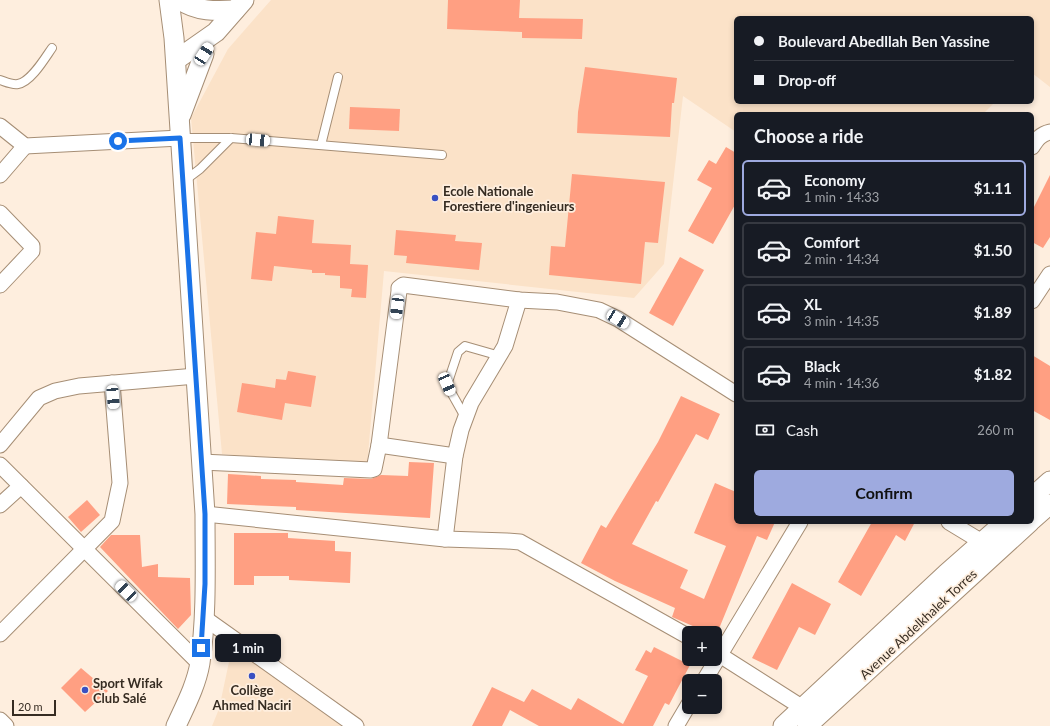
<!DOCTYPE html>
<html lang="en">
<head>
<meta charset="utf-8">
<style>
  body { margin:0; font-family:Lato,sans-serif; background:#20242c; color:#f1f3f6; height:100vh; display:flex; flex-direction:column; font-size:15px; white-space:nowrap }
  * { box-sizing:border-box; margin:0 }
  p { font-size:13px; color:#9ea1a6 }
  .icon { flex:none; width:22px; height:22px; fill:none; stroke:currentColor; stroke-width:2; stroke-linecap:round; stroke-linejoin:round }
  .map { position:relative; flex:1; overflow:hidden }
  .details { position:absolute; left:734px; top:112px; width:300px; height:412px; display:flex; flex-direction:column; background:#171b24; border-radius:6px; box-shadow:0 2px 6px #0003 }
  .details>* { flex:none }
  .banner { position:absolute; left:734px; top:16px; width:300px; height:88px; border-radius:6px; box-shadow:0 2px 6px #0003; display:grid; align-content:center; height:88px; padding:0 20px; background:#171b24 }
  .buttons { position:absolute; left:682px; top:626px; display:grid; gap:8px }
  .buttons a { display:grid; place-items:center; width:40px; height:40px; border-radius:6px; background:#171b24; box-shadow:0 2px 6px #0003; font-size:20px }
  .scale { position:absolute; left:12px; bottom:10px; width:44px; box-sizing:border-box; padding-left:4px; border:2px solid #362c22; border-top:0; font-size:11px; line-height:14px; white-space:nowrap; color:#362c22; -webkit-text-stroke:3px #feeede; paint-order:stroke }
  .end { position:absolute; width:18px; height:18px; margin:-9px; border:5px solid #1a73e8; background:#fff; box-shadow:0 0 0 2px #fff }
  .from { border-radius:50% }
  .bubble { position:absolute; height:28px; border-radius:6px; background:#171b24; box-shadow:0 2px 6px #0003; font-size:13px; font-weight:700; line-height:28px; text-align:center }
  .car { position:absolute; width:12px; height:24px; margin:-12px -6px; border-radius:5px; box-shadow:0 0 3px 1px #0007; background:linear-gradient(#fff 24%,#345 0 40%,#fff 0 76%,#345 0 86%,#fff 0) }
  .banner b { display:flex; align-items:center; gap:14px; height:38px; font-size:15px }
  .banner b+b { border-top:1px solid #363941 }
  .banner i { width:10px; height:10px; background:#f1f3f6 }
  ul { padding:0; list-style:none }
  li { display:flex; align-items:center; gap:12px; height:56px; margin:0 8px 6px; padding:0 12px; border:2px solid #363941; border-radius:6px }
  li div { flex:1 }
  li b { display:block; font-size:15px }
  li em { font-style:normal; font-weight:700 }
  li.on { border-color:#9eaadf }
  li>.icon { width:36px; height:36px; stroke-width:1.5 }
  h2 { padding:0 20px; font-size:18px; line-height:48px }
  .pay { display:flex; align-items:center; gap:10px; height:44px; padding:0 20px; font-size:15px }
  .pay p { margin-inline-start:auto }
  .action { display:flex; gap:8px; margin-top:auto; padding:8px 20px }
  .action a { flex:1; height:46px; border-radius:6px; background:#9eaadf; color:#111; font-size:16px; font-weight:700; line-height:46px; text-align:center }
  .map>svg:first-child { display:block }
</style>
</head>
<body>
<div class="map">
<svg width="1050" height="726" viewBox="0 0 1050 726">
  <rect width="100%" height="100%" fill="#feeede"/>
  <g fill="#fbe2c8">
    <polygon points="271,0 1050,0 1050,87 1032,73 1032,18 736,18 736,102 995,102 983,114 736,114 736,132 683,96 664,264 634,298 384,271 367,466 222,454 191,118 228,49"/>
    <polygon points="233,643 346,726 212,726 219,709"/>
  </g>
  <g fill="#ff9f82">
    <polygon points="448,0 520,0 519,18 583,19 582,39 522,38 522,32 447,29"/>
    <polygon points="585,67 677,78 674,103 672,103 670,137 577,133 578,112"/>
    <polygon points="350,107 400,109 399,131 349,129"/>
    <polygon points="726,147 736,153 736,203 713,244 688,231 712,188 697,180 709,160 716,164"/>
    <polygon points="572,174 665,182 658,243 645,242 641,284 549,275 551,246 565,247"/>
    <polygon points="1050,175 1050,237 1043,248 1032,242 1032,211"/>
    <polygon points="278,216 314,220 312,243 351,245 350,264 368,265 366,298 351,297 352,289 340,288 340,276 325,275 325,273 312,273 312,270 274,266 272,281 251,279 256,232 276,234"/>
    <polygon points="396,230 456,235 455,241 482,243 479,270 406,263 407,256 394,255"/>
    <polygon points="680,257 704,270 673,326 649,313"/>
    <polygon points="1032,355 1050,366 1050,420 1032,410"/>
    <polygon points="288,371 316,376 311,407 285,403 282,420 237,412 242,383 275,388 276,379 286,380"/>
    <polygon points="681,396 720,414 708,440 696,434 658,502 656,501 632,544 688,570 680,588 704,599 726,546 694,533 715,483 736,492 736,522 775,522 767,540 757,536 716,636 715,633 709,633 672,617 675,608 615,581 581,563 601,525 606,528 658,442"/>
    <polygon points="409,462 434,463 430,518 296,510 296,507 227,504 228,474 261,476 261,479 296,480 296,482 343,485 344,478 371,479 381,475 408,476"/>
    <polygon points="87,500 100,515 81,532 68,517"/>
    <polygon points="872,522 915,522 905,541 896,535 861,596 838,582"/>
    <polygon points="234,533 288,533 288,538 335,541 335,551 351,552 350,583 289,580 289,576 254,576 254,585 234,585"/>
    <polygon points="111,535 140,535 142,567 158,564 158,577 190,578 191,615 178,629 100,547"/>
    <polygon points="792,583 831,604 815,635 799,627 777,670 752,658"/>
    <polygon points="654,647 690,665 669,705 665,703 653,726 539,726 510,710 502,726 472,726 492,687 524,702 532,689 571,710 578,698 623,724 648,676 635,670 646,650 651,653"/>
    <polygon points="81,668 108,691 85,712 61,688"/>
  </g>
  <g fill="none" stroke-linecap="round" stroke-linejoin="round">
    <defs>
      <g id="service">
        <path d="M0,80c6,2 12,5 18,4 13,-2 27,-26 34,-36"/>
        <polyline points="180,138 231,138 442,155"/>
        <polyline points="321,145 338,77"/>
        <polyline points="184,181 200,169 231,138"/>
        <polyline points="465,417 447,385 458,352 465,346 500,356"/>
      </g>
      <g id="minor">
        <polyline points="0,126 25,146 180,138"/>
        <path d="M1032,147c5,-8 9,-13 18,-15"/>
        <polyline points="0,175 25,146"/>
        <polyline points="0,213 32,246 32,251 0,285"/>
        <polyline points="1032,301 1050,274"/>
        <polyline points="0,445 39,398 55,391 79,386 196,376"/>
        <polyline points="379,445 455,456"/>
        <polyline points="201,462 371,470 374,469 379,445 399,291 399,288 403,285 519,300 557,302 599,310 618,319 736,394"/>
        <polyline points="0,465 200,664"/>
        <polyline points="0,505 21,486"/>
        <polyline points="205,514 445,539 507,541 520,542 689,637"/>
        <polyline points="949,522 982,542"/>
        <polyline points="445,539 455,456 461,430 471,403 505,346 519,300"/>
        <polyline points="203,617 356,726"/>
        <polyline points="0,634 112,521 120,483 112,383"/>
        <polyline points="715,652 803,708"/>
        <polyline points="704,681 800,522"/>
        <polyline points="0,720 6,726"/>
        <polyline points="676,726 689,704"/>
      </g>
      <g id="tertiary">
        <path d="M169,0l5,38 31,476c0,49 2,101 -5,149 -4,23 -15,43 -24,63"/>
        <path d="M180,0c17,12 36,11 55,10"/>
        <polyline points="176,60 216,32 244,0"/>
        <polyline points="181,115 204,54"/>
        <polyline points="1032,497 1050,481"/>
        <polyline points="1032,520 1050,504"/>
        <polyline points="783,726 946,574 1005,522"/>
        <polyline points="807,726 1030,522"/>
      </g>
    </defs>
    <use href="#service" stroke="#a68e75" stroke-width="10"/>
    <use href="#minor" stroke="#a68e75" stroke-width="17"/>
    <use href="#tertiary" stroke="#a68e75" stroke-width="21"/>
    <use href="#service" stroke="#fff" stroke-width="8"/>
    <use href="#minor" stroke="#fff" stroke-width="15"/>
    <use href="#tertiary" stroke="#fff" stroke-width="19"/>
  </g>
  <g fill="none" stroke-linecap="round" stroke-linejoin="round">
    <polyline stroke="#1a73e8" stroke-width="5" points="118,141 180,138 205,514 205,584 201,648"/>
  </g>
  <g fill="#3950c2" stroke="#feeede" stroke-width="1.5">
    <circle cx="435" cy="198" r="4"/>
    <circle cx="252" cy="676" r="4"/>
    <circle cx="85" cy="690" r="4"/>
  </g>
  <g text-anchor="middle" stroke-width="3.5" stroke-linejoin="round" paint-order="stroke">
    <g font-size="13" font-weight="bold" fill="#362c22" stroke="#feeede" text-anchor="start">
      <text x="443" y="196">Ecole Nationale<tspan x="443" dy="15">Forestiere d'ingenieurs</tspan></text>
      <text x="93" y="688">Sport Wifak<tspan x="93" dy="15">Club Salé</tspan></text>
      <text x="252" y="695" text-anchor="middle">Collège<tspan x="252" dy="15">Ahmed Naciri</tspan></text>
    </g>
    <g font-size="13" fill="#362c22" stroke="#feeede">
      <text transform="translate(918 624) rotate(-43)" y="5">Avenue Abdelkhalek Torres</text>
    </g>
  </g>
</svg>
<div class="buttons">
<a>+</a>
<a>−</a>
</div>
<div class="scale">20 m</div>
<i class="end from" style="left:118px;top:141px"></i>
<i class="end" style="left:201px;top:648px"></i>
<div class="bubble" style="left:215px;top:634px;width:66px">1 min</div>
<i class="car" style="left:204px;top:54px;rotate:33deg"></i>
<i class="car" style="left:258px;top:140px;rotate:95deg"></i>
<i class="car" style="left:397px;top:307px;rotate:187deg"></i>
<i class="car" style="left:618px;top:319px;rotate:122deg"></i>
<i class="car" style="left:447px;top:384px;rotate:156deg"></i>
<i class="car" style="left:113px;top:397px;rotate:175deg"></i>
<i class="car" style="left:126px;top:591px;rotate:314deg"></i>
<div class="banner">
<b><i class="from"></i>Boulevard Abedllah Ben Yassine</b>
<b><i></i>Drop-off</b>
</div>
<section class="details">
<h2>Choose a ride</h2>
<ul>
<li class="on"><svg class="icon" aria-label="car" viewBox="0 0 24 24"><path d="M5 17H2v-5l4-1 3-4h7l3 4 3 1v5h-3M9 17h6M6 11h13"/><circle cx="7" cy="17" r="2"/><circle cx="17" cy="17" r="2"/></svg><div><b>Economy</b><p>1 min · 14:33</p></div><em>$1.11</em></li>
<li><svg class="icon" aria-label="car" viewBox="0 0 24 24"><path d="M5 17H2v-5l4-1 3-4h7l3 4 3 1v5h-3M9 17h6M6 11h13"/><circle cx="7" cy="17" r="2"/><circle cx="17" cy="17" r="2"/></svg><div><b>Comfort</b><p>2 min · 14:34</p></div><em>$1.50</em></li>
<li><svg class="icon" aria-label="car" viewBox="0 0 24 24"><path d="M5 17H2v-5l4-1 3-4h7l3 4 3 1v5h-3M9 17h6M6 11h13"/><circle cx="7" cy="17" r="2"/><circle cx="17" cy="17" r="2"/></svg><div><b>XL</b><p>3 min · 14:35</p></div><em>$1.89</em></li>
<li><svg class="icon" aria-label="car" viewBox="0 0 24 24"><path d="M5 17H2v-5l4-1 3-4h7l3 4 3 1v5h-3M9 17h6M6 11h13"/><circle cx="7" cy="17" r="2"/><circle cx="17" cy="17" r="2"/></svg><div><b>Black</b><p>4 min · 14:36</p></div><em>$1.82</em></li>
</ul>
<div class="pay"><svg class="icon" aria-label="cash" viewBox="0 0 24 24"><path d="M3 7h18v10H3z"/><circle cx="12" cy="12" r="2"/></svg>Cash<p>260 m</p></div>
<div class="action"><a>Confirm</a></div>
</section>
</div>
</body>
</html>
